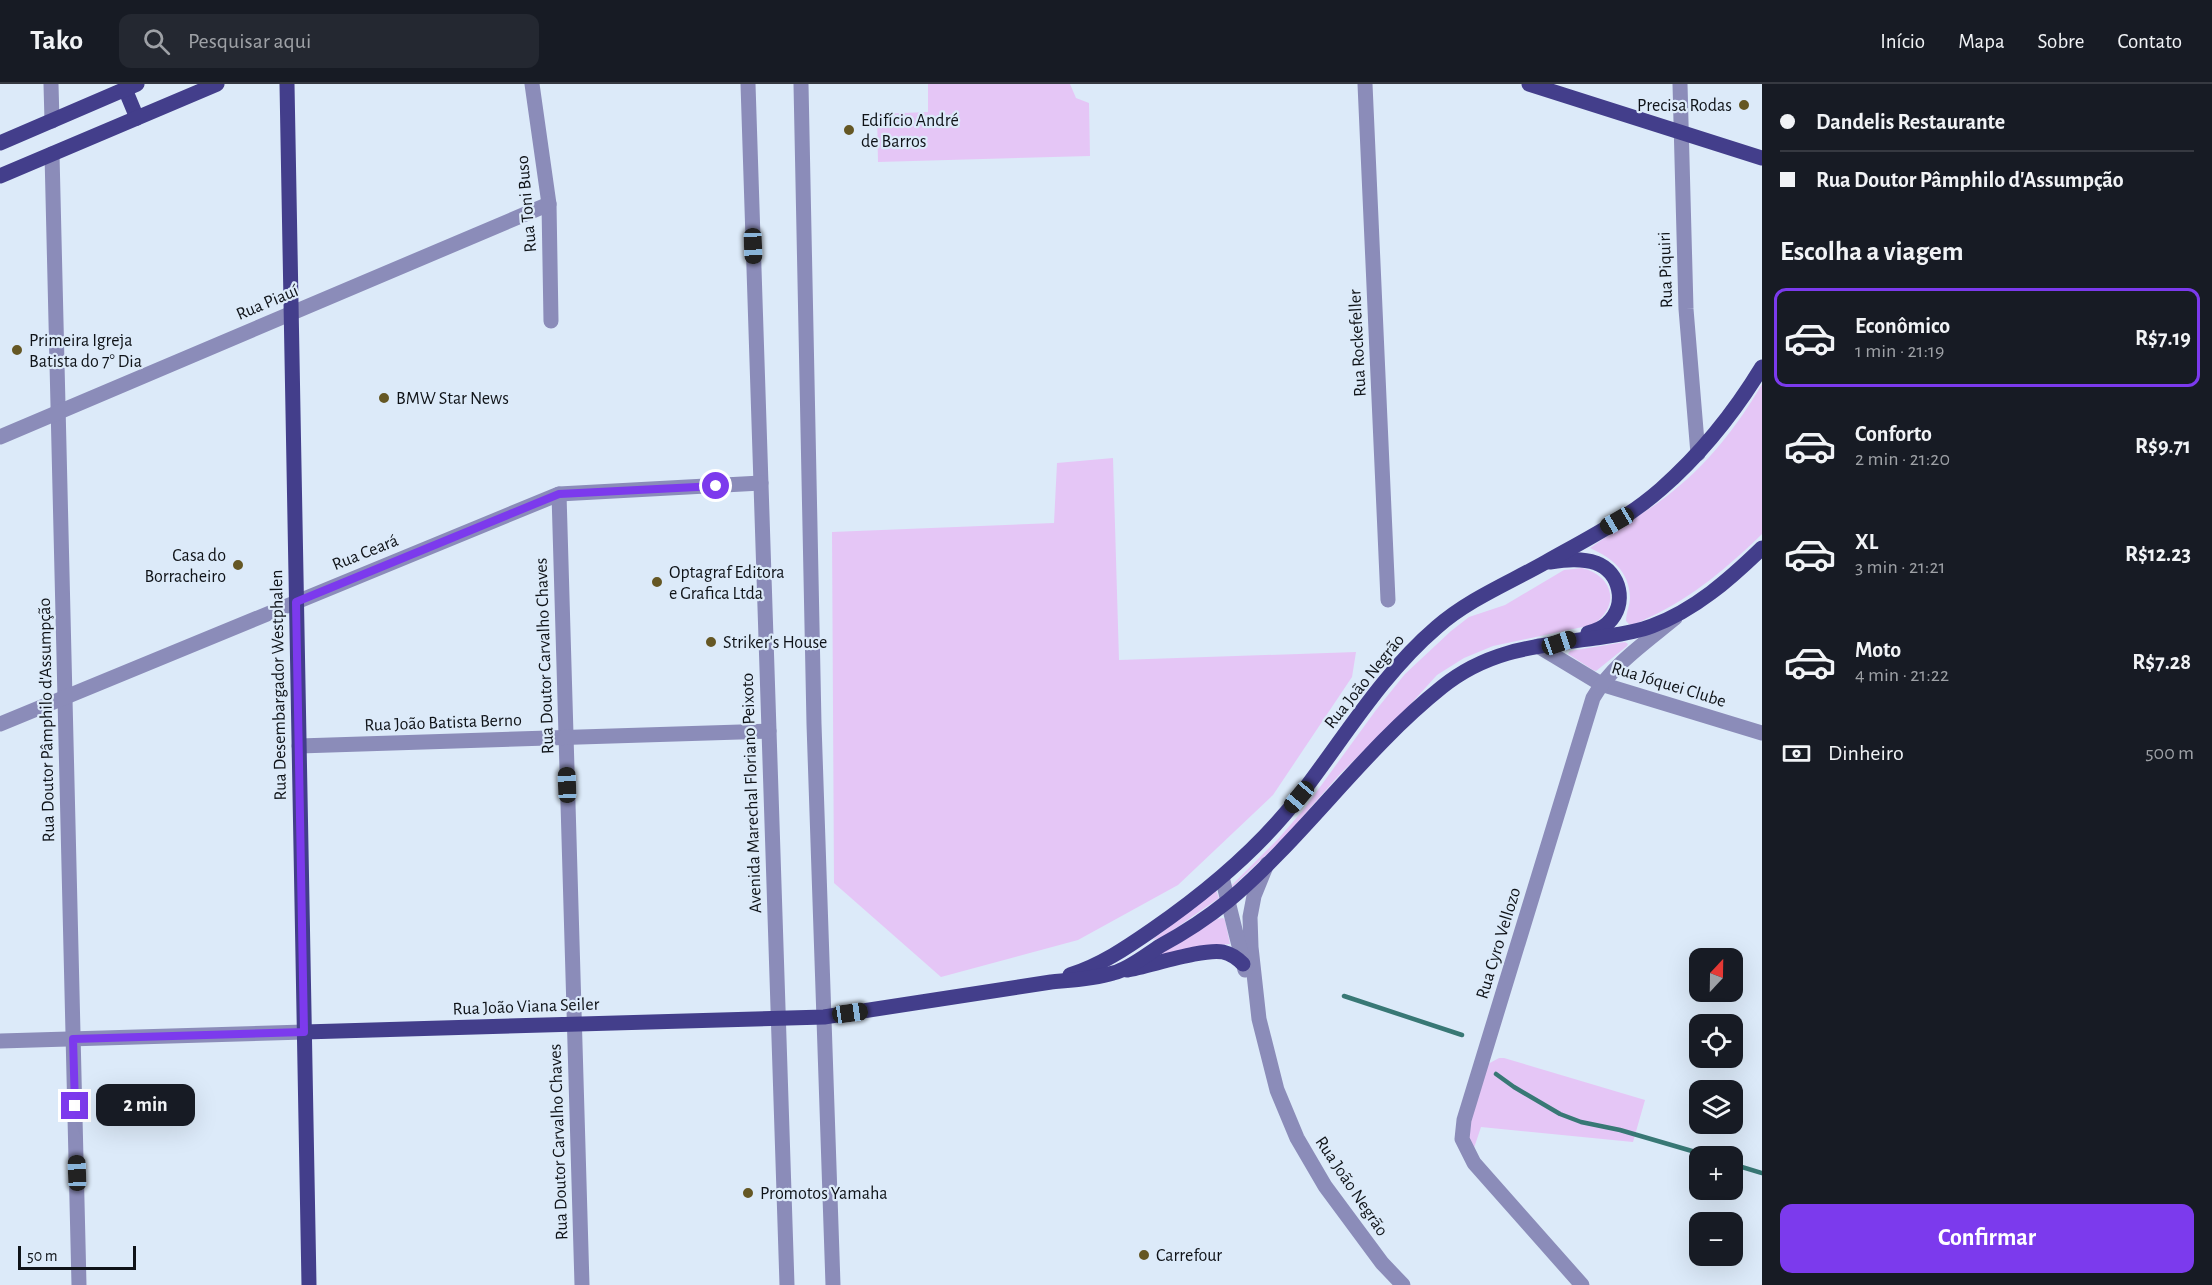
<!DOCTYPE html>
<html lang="pt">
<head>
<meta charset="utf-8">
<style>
  body { margin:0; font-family:"Alegreya Sans",sans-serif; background:#242831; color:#f1f3f6; height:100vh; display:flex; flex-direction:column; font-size:22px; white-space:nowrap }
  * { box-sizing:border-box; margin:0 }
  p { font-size:20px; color:#9ea1a6 }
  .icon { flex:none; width:33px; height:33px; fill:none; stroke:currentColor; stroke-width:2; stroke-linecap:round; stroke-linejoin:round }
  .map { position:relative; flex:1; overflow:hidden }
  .drawer { display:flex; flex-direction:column; background:#171b24; width:450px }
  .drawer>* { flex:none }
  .guide { display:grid; align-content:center; height:132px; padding:0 18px; background:#171b24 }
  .needle { width:39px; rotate:22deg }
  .buttons { position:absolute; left:1689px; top:864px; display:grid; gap:12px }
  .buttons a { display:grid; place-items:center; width:54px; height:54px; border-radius:12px; background:#171b24; box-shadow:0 6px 24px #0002; font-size:30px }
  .scale { position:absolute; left:18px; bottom:15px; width:118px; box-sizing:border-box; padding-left:6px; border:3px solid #0f1318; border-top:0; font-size:16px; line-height:21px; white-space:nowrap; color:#0f1318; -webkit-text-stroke:4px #dceaf9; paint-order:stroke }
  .end { position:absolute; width:27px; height:27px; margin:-14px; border:8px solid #7c3aed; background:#fff; box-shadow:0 0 0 3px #fff }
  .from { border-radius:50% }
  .bubble { position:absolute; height:42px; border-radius:12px; background:#171b24; box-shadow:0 6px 24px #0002; font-size:20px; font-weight:700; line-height:42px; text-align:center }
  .car { position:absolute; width:18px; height:36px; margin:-18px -9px; border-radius:8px; box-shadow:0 0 4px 2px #0007; background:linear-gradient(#222 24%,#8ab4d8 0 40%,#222 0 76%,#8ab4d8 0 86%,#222 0) }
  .guide b { display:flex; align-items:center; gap:21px; height:57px; font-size:22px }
  .guide b+b { border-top:2px solid #363941 }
  .guide i { width:15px; height:15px; background:#f1f3f6 }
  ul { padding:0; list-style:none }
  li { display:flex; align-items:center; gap:18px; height:99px; margin:0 12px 9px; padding:0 6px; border:3px solid transparent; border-radius:12px }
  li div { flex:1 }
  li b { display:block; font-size:22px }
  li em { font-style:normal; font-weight:700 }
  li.active { border-color:#7c3aed }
  li>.icon { width:54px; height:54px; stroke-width:1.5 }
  h2 { padding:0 18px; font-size:27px; line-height:72px }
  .pay { display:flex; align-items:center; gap:15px; height:66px; padding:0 18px; font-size:22px }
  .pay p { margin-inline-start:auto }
  .button { display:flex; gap:12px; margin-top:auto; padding:12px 18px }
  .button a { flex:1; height:69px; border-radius:12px; background:#7c3aed; color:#fff; font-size:24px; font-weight:700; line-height:69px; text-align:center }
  header { display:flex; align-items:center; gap:36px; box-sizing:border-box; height:84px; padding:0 30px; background:#171b24; border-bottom:2px solid #363941 }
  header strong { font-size:28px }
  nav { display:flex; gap:33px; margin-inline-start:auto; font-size:21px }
  .search { width:420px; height:54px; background:#242831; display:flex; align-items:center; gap:15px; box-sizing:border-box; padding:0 21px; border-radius:12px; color:#9ea1a6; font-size:22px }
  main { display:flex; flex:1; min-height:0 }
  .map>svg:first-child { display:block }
</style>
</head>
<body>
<header>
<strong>Tako</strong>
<div class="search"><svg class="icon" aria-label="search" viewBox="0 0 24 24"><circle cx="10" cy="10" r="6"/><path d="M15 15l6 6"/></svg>Pesquisar aqui</div>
<nav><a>Início</a><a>Mapa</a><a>Sobre</a><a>Contato</a></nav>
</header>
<main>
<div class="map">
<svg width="1762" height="1201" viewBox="0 0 1762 1201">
  <rect width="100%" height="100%" fill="#dceaf9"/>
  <g fill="#e5c6f6">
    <polygon points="928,0 1070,0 1076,14 1089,19 1090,72 878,78 877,30 928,28"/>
    <path d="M1762,300v150c-34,33 -69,63 -112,83 -7,3 -13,8 -21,7l-3,-3c0,-8 4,-16 4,-24 -1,-26 -18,-39 -40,-49 25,-18 52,-33 77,-52 39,-30 70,-69 95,-112z"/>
    <polygon points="1113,374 1119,576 1356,568 1352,593 1273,711 1178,801 1078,856 941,893 834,799 832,448 1054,439 1057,379"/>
    <path d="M1582,484c32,8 39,39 10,57l-99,21 -29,12 -27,17 -29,32 -68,67 -58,66 -50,47 -1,-1 48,-48 25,-29 72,-99 29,-36 46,-43 18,-14 36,-12 59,-35z"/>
    <polygon points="1625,558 1628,560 1627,562 1596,587 1593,586 1568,570 1570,567"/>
    <polygon points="1216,806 1219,814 1163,853 1152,856"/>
    <polygon points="1223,834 1225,836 1230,860 1201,863 1156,872 1217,835"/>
    <polygon points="1499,974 1504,974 1645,1016 1633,1058 1481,1043 1474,1064 1468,1053 1468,1046 1488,980"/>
  </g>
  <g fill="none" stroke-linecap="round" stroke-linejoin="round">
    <g stroke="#387875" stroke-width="4.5">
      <polyline points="1344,912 1462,951"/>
      <polyline points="1496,990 1514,1003 1560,1030 1581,1038 1620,1046 1709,1072"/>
      <polyline points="1732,1080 1762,1089"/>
    </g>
    <g stroke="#8b8cb9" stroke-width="15">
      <polyline points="51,0 52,37"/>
      <polyline points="532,0 549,120 551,237"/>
      <polyline points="748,0 787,1201"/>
      <polyline points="801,0 814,640 833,1201"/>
      <polyline points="1365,0 1388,516"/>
      <polyline points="1680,0 1686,225 1698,370"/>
      <polyline points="52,70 79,1201"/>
      <polyline points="0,353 549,120"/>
      <polyline points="559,410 582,1201"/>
      <polyline points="1538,562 1601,600 1762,649"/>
      <polyline points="0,640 559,410 761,399"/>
      <polyline points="299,662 769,647"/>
      <polyline points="1267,780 1254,812 1250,833 1251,863 1259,935 1277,1006 1297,1054 1325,1102 1382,1179 1403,1201"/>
      <polyline points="1222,793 1245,886"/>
      <polyline points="0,957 304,948"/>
      <path d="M1582,1201l-108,-122 -12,-24 2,-19 129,-422c19,-33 53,-56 82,-80"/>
    </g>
    <g stroke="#433e8b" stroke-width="15">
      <polyline points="287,0 309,1201"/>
      <polyline points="1529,0 1762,74"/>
      <polyline points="125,5 137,34"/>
      <polyline points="0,59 137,0"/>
      <polyline points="0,92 217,0"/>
      <path d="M1550,478c15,-2 31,-4 46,1 24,9 32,41 12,60 -5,5 -13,8 -20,10"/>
      <path d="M1127,886c23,-4 77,-22 96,-18 9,2 14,6 20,12"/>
      <path d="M1070,891c31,-10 56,-27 82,-45 55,-38 108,-82 149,-136 43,-56 81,-120 136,-167 32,-28 72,-44 109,-65 39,-22 81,-43 115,-73 40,-35 73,-76 101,-122"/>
      <path d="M304,948l520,-15 227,-35c21,-2 42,-3 62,-9 16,-4 33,-18 47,-27 24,-13 47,-28 68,-45 77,-65 135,-151 214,-214 47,-38 96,-41 153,-49 19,-3 39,-5 57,-12 43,-16 78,-47 110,-78"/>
    </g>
  </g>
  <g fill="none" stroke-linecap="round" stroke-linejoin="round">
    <polyline stroke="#7c3aed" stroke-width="8" points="75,1022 73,955 304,948 296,518 559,410 716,402"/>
  </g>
  <g fill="#655724" stroke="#dceaf9" stroke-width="2">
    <circle cx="1744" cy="21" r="6"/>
    <circle cx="849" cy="46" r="6"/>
    <circle cx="17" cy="266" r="6"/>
    <circle cx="384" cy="314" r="6"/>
    <circle cx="238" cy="481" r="6"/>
    <circle cx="657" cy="498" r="6"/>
    <circle cx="711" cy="558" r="6"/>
    <circle cx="748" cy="1109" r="6"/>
    <circle cx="1144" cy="1171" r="6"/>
  </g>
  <g text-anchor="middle" stroke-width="4.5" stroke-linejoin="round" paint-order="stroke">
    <g font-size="18" fill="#0f1318" stroke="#dceaf9" text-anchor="start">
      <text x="1732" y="27" text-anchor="end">Precisa Rodas</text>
      <text x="861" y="42">Edifício André<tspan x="861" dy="21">de Barros</tspan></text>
      <text x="29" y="262">Primeira Igreja<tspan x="29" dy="21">Batista do 7° Dia</tspan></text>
      <text x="396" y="320">BMW Star News</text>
      <text x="226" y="477" text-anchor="end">Casa do<tspan x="226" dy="21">Borracheiro</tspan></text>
      <text x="669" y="494">Optagraf Editora<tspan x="669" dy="21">e Grafica Ltda</tspan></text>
      <text x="723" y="564">Striker's House</text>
      <text x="760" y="1115">Promotos Yamaha</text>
      <text x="1156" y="1177">Carrefour</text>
    </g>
    <g font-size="18" fill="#0f1318" stroke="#dceaf9">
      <text transform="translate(526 120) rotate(-95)" y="6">Rua Toni Buso</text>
      <text transform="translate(1665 186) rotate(-92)" y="6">Rua Piquiri</text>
      <text transform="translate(267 218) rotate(-23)" y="6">Rua Piauí</text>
      <text transform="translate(1357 259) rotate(-93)" y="6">Rua Rockefeller</text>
      <text transform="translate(365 468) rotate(-22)" y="6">Rua Ceará</text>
      <text transform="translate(544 572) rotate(-92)" y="6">Rua Doutor Carvalho Chaves</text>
      <text transform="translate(1364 597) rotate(-51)" y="6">Rua João Negrão</text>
      <text transform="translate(1669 600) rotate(17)" y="6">Rua Jóquei Clube</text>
      <text transform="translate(278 601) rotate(-91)" y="6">Rua Desembargador Westphalen</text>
      <text transform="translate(46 636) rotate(-91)" y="6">Rua Doutor Pâmphilo d'Assumpção</text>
      <text transform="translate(443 638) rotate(-2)" y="6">Rua João Batista Berno</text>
      <text transform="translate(751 709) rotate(-92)" y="6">Avenida Marechal Floriano Peixoto</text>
      <text transform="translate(1498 859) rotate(-73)" y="6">Rua Cyro Vellozo</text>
      <text transform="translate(526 922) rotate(-2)" y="6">Rua João Viana Seiler</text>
      <text transform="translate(558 1058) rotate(-92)" y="6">Rua Doutor Carvalho Chaves</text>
      <text transform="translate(1352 1102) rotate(56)" y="6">Rua João Negrão</text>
    </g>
  </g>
</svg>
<div class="buttons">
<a><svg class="needle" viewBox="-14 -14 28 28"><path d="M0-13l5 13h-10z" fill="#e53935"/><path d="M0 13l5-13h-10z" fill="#9ea1a6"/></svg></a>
<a><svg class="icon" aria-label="locate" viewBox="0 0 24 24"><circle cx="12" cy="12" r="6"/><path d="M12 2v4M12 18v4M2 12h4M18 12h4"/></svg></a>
<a><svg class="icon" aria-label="layers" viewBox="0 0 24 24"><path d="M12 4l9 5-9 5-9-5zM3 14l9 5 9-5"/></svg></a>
<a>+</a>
<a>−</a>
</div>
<div class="scale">50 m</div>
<i class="end from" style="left:716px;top:402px"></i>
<i class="end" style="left:75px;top:1022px"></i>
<div class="bubble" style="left:96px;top:1000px;width:99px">2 min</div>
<i class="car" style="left:753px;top:162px;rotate:178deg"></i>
<i class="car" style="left:1617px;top:437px;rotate:240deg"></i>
<i class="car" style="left:1559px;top:559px;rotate:71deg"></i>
<i class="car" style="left:567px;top:701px;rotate:358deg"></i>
<i class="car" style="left:1299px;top:713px;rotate:220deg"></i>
<i class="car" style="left:850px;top:929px;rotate:82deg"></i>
<i class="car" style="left:77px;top:1089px;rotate:358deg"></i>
</div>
<section class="drawer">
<div class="guide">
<b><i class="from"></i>Dandelis Restaurante</b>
<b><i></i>Rua Doutor Pâmphilo d'Assumpção</b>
</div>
<h2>Escolha a viagem</h2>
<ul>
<li class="active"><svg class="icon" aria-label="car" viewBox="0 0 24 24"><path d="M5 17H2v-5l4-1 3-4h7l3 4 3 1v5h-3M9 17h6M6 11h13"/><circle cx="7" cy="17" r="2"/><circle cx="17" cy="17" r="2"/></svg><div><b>Econômico</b><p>1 min · 21:19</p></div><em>R$7.19</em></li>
<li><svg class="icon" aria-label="car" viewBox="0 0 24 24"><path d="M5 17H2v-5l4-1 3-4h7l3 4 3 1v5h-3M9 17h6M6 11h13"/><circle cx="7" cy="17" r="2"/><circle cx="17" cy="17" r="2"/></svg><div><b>Conforto</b><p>2 min · 21:20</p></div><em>R$9.71</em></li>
<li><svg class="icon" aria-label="car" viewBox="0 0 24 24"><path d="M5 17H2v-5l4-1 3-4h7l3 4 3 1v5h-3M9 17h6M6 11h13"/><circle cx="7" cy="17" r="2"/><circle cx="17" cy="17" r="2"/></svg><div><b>XL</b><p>3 min · 21:21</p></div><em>R$12.23</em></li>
<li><svg class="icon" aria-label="car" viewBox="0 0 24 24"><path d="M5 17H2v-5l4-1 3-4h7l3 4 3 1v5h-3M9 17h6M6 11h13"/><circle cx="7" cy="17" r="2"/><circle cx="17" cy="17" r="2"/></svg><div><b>Moto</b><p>4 min · 21:22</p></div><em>R$7.28</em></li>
</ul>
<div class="pay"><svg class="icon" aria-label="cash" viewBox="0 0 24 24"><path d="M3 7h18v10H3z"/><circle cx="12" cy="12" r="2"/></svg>Dinheiro<p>500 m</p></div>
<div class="button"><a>Confirmar</a></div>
</section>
</main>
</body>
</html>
